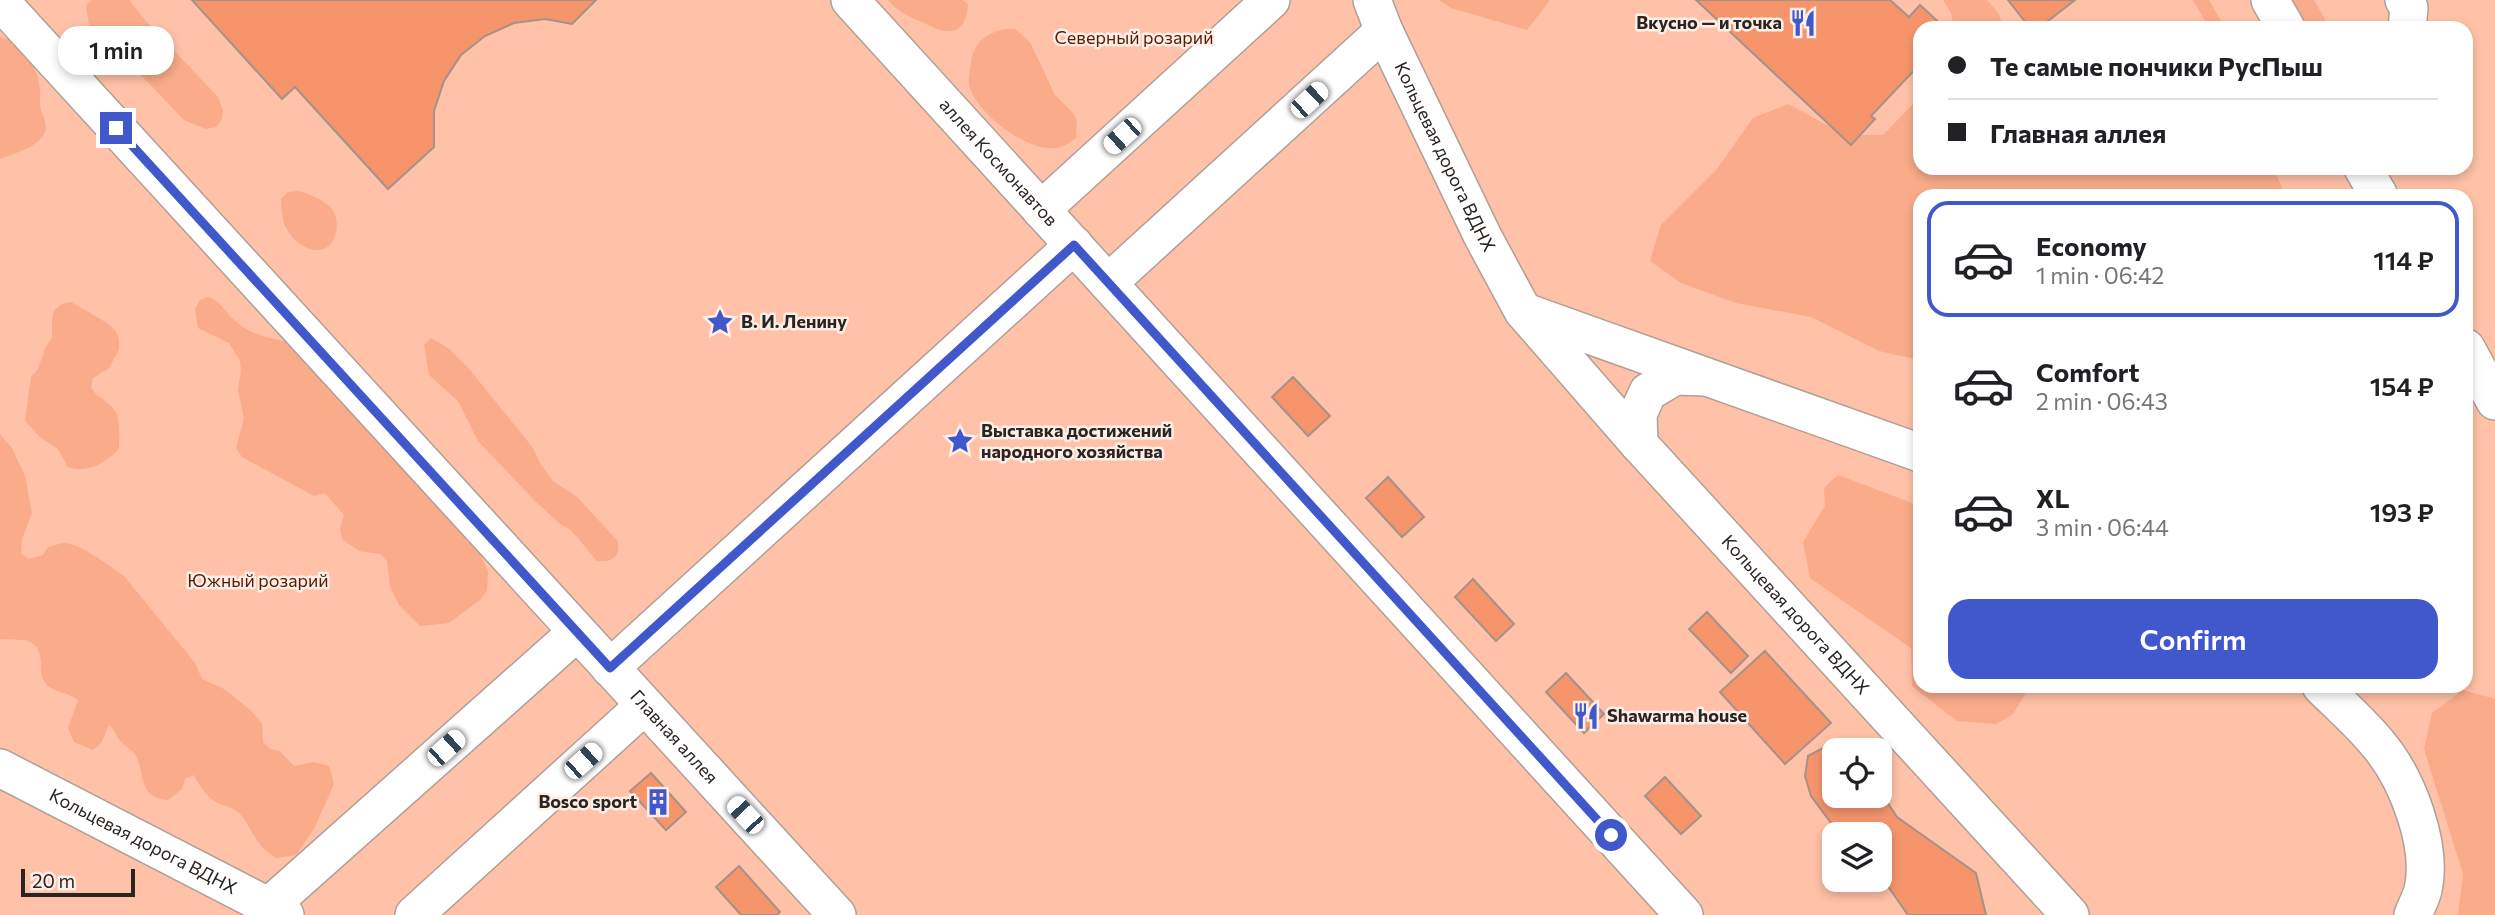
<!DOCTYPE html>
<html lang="en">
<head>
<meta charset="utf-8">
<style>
  body { margin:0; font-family:Commissioner,sans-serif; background:#f2f2f2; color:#202124; height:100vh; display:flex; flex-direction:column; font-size:26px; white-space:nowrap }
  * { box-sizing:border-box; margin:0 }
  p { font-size:23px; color:#757577 }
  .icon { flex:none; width:38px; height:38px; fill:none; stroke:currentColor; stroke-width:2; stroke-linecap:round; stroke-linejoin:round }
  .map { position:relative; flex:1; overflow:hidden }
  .details { position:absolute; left:1913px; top:189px; width:560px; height:504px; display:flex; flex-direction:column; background:#fff; border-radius:21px; box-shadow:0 4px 10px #0003 }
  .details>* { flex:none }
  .guide { position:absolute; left:1913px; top:21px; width:560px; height:154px; border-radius:21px; box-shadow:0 4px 10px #0003; display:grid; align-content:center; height:154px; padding:0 35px; background:#fff }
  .buttons { position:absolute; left:1822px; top:738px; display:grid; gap:14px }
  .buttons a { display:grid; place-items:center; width:70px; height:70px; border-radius:14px; background:#fff; box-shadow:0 4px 10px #0003; font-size:35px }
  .scale { position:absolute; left:21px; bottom:18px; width:114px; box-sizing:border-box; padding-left:7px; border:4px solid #2b2421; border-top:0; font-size:19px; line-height:24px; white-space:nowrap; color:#2b2421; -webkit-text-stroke:5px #feeee8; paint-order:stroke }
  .end { position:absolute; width:32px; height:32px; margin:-16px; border:9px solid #4058cb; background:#fff; box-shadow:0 0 0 4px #fff }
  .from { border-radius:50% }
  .bubble { position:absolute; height:49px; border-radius:21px; background:#fff; box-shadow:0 4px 10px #0003; font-size:23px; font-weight:600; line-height:49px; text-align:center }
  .car { position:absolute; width:21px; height:42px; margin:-21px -10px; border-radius:9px; box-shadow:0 0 5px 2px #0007; background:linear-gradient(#fff 24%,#345 0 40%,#fff 0 76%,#345 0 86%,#fff 0) }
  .guide b { display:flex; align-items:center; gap:24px; height:66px; font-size:26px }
  .guide b+b { border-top:2px solid #e0e0e0 }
  .guide i { width:18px; height:18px; background:#202124 }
  ul { padding:12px 0 0; list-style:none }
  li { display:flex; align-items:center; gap:21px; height:116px; margin:0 14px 10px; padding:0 21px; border:4px solid transparent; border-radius:21px }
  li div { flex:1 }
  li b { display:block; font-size:26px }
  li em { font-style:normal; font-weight:600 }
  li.on { border-color:#4058cb }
  li>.icon { width:63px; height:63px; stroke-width:1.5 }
  .cta { display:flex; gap:14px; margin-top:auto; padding:14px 35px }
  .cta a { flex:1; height:80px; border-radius:21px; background:#4058cb; color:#fff; font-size:28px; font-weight:600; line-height:80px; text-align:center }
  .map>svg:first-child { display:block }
</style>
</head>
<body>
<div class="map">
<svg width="2495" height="915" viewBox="0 0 2495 915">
  <rect width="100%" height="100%" fill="#feeee8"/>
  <path fill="#ffc1a7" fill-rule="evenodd" d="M0,0h2495v915h-2495zM1920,28h546v140h-546zM1920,196h546v490h-546zM1834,751h46v45h-46zM1834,835h46v45h-46z"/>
  <g fill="#f9ab8a">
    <polygon points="91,0 129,0 145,20 218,97 223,110 222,119 216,127 206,129 184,120 118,51 89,25 86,6"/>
    <path d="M888,0h75l5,5c-3,30 -18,31 -42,19 -15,-7 -28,-11 -38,-24z"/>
    <polygon points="1439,0 1550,0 1527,30 1451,8"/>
    <polygon points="1943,0 1987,0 1999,14 2003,28 1954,28 1951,13"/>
    <polygon points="2193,0 2209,0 2225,28 2209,28"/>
    <polygon points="2287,0 2314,0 2330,28 2303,28"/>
    <path d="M1006,29h9l15,13 25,53 19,19 3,9 -1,15c-6,4 -12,9 -19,10 -29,5 -81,-35 -88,-63 -1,-6 1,-15 2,-21 2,-21 14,-31 35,-35z"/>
    <path d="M0,37c24,5 37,28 40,52 1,7 -1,15 1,21 3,9 8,17 2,26 -9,12 -30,18 -43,23z"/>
    <polygon points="1920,100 1920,168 2273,168 2286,196 1920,196 1920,360 1879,351 1811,317 1736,303 1681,283 1650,261 1661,225 1717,169 1753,118 1788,104 1845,135 1883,135 1911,106"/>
    <path d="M298,191c10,2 27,10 34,18 13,18 -1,57 -33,34 -16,-12 -17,-25 -18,-44l7,-7z"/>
    <path d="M208,297c12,4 16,13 25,22 16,16 41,21 63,24l178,196 14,32 -1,19 -6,9 -32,24 -29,3 -21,-21 -9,-19 -3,-25 -7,-7 -21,-3 -17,-12 -2,-10 4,-14 -19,-22 -11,3 -72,-39 -6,-9 8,-29 -6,-29 3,-19 -1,-10 -11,-18 -31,-15 -3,-19 5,-9z"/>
    <path d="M71,302l36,21 8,7 4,9v10l-10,19 -16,10 -2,9c5,10 12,11 20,19 11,10 8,29 8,43 -14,14 -31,25 -51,18l-10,-18 -17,-11 -16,-17 6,-44 7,-8 8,-23 6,-8v-18l2,-10 8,-6z"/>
    <path d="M431,338l17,10 22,22 63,78 8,17 13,17 22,14 41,44c5,16 -5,23 -20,21l-26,-31 -11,-6 -25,-23 -57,-60 -20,-40 -29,-26 -5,-30z"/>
    <path d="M0,434l12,14 13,28 7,37 -10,26 -1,15 8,5 14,-4 5,-8c5,-1 12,-4 17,-4 16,1 46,24 59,33l71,87 7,16 24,11 23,19 13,14 1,19 7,7 10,2 14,15 20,-4 15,4 5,18 -19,43 -19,28 -20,3c-25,-17 -20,-25 -36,-44 -6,-7 -13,-7 -20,-10 -13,-6 -20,-17 -26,-29l-9,4 -3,10 -14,11c-31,-2 -22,-27 -33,-46 -3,-4 -9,-7 -13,-11 -6,-6 -6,-12 -13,-18l-8,18 -8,7 -19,-8 -6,-14 10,-28c-10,-9 -27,-7 -34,-19 -3,-5 -3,-12 -3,-17 -1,-30 -21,-23 -41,-25z"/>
    <polygon points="1838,475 1920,506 1920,686 2030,686 2013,714 1996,724 1957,721 1912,686 1911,648 1810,578 1803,542 1825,506 1824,488"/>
    <polygon points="2463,690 2495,699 2495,915 2458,915 2463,874 2424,749 2432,713"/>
  </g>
  <g fill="#f6956c" stroke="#a4928b" stroke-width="2">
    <polygon points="192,0 596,0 572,24 545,19 514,23 485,36 461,55 444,81 434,111 434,147 388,189 295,87 282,99"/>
    <polygon points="1696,0 1890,0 1909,17 1920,5 1945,28 1920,28 1920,64 1871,116 1875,119 1851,145"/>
    <polygon points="2008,0 2075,0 2039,28 2030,28"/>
    <polygon points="1293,377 1330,416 1308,436 1272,397"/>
    <polygon points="1388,477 1424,517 1402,537 1366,498"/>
    <polygon points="1473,579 1514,624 1496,641 1455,597"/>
    <polygon points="1707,612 1748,656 1731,673 1689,629"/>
    <polygon points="1765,651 1831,723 1785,764 1720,692"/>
    <polygon points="1566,673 1604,714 1584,733 1546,692"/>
    <polygon points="1823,748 1844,751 1834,751 1834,796 1880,796 1880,791 1897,817 1976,873 1986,915 1908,915 1880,875 1880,835 1840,835 1811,796 1805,776 1808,756"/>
    <polygon points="651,773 686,812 666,830 630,791"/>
    <polygon points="1665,777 1701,816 1681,834 1645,796"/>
    <polygon points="739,866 780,912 777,915 741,915 716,887"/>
  </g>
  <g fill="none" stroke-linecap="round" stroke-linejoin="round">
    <defs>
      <g id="minor">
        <path id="s1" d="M850,0l834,915"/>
        <path id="s2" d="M1372,0l12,31 99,206 40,74 116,133 431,471"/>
        <polyline points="2270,0 2286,28"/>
        <polyline points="2404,0 2409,8 2407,28"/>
        <path id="s3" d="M0,1l837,914"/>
        <polyline points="2363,168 2379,196"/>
        <polyline points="1041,210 1271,0"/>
        <polyline points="1108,283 1384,31"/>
        <polyline points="1525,312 1920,453"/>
        <polyline points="2466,348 2495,401"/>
        <polyline points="1639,444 1638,414 1648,392 1675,376 1705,377"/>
        <polyline points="610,668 1074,245"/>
        <path d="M2321,686c19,19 40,37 57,58 29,34 55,101 45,146 -2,8 -7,17 -10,25"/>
        <path id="s4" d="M0,768l285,147"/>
        <polyline points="268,907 577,632"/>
        <polyline points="414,915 644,706"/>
      </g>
    </defs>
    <use href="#minor" stroke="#b19f97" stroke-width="40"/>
    <use href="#minor" stroke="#fff" stroke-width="37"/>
  </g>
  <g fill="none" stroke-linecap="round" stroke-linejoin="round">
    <polyline stroke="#4058cb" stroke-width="9" points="116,128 610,668 1074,245 1611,835"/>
  </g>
  <defs>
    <symbol id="restaurant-bare" viewBox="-9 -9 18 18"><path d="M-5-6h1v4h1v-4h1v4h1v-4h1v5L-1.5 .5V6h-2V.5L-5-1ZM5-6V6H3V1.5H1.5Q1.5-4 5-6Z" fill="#4058cb" stroke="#feeee8" stroke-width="2.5" paint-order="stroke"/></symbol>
    <symbol id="sight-bare" viewBox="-9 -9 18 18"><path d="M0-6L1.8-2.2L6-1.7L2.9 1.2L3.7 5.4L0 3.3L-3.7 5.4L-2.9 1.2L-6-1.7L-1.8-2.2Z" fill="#4058cb" stroke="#feeee8" stroke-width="2.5" paint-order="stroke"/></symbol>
    <symbol id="building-bare" viewBox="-9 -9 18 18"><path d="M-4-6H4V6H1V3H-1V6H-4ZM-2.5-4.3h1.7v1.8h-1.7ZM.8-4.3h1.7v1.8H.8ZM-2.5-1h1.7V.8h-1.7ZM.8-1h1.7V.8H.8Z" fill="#4058cb" stroke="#feeee8" stroke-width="2.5" paint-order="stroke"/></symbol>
  </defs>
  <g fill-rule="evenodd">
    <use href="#restaurant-bare" x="1784" y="4" width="38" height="38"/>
    <use href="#sight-bare" x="701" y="303" width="38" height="38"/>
    <use href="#sight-bare" x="941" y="422" width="38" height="38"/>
    <use href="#restaurant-bare" x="1567" y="697" width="38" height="38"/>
    <use href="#building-bare" x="639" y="783" width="38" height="38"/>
  </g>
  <g text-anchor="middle" stroke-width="5" stroke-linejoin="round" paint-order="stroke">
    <g font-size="18" font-weight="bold" fill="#2b2421" stroke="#feeee8" text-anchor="start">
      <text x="1782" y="29" text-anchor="end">Вкусно — и точка</text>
      <text x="741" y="328">В. И. Ленину</text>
      <text x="981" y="437">Выставка достижений<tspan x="981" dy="21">народного хозяйства</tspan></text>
      <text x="1607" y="722">Shawarma house</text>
      <text x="637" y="808" text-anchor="end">Bosco sport</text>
    </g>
    <g font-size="18" fill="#581d00" stroke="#feeee8">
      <text x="1134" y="44">Северный розарий</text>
      <text x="258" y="587">Южный розарий</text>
    </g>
    <g font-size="18" fill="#2b2421" stroke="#feeee8">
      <text dy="6" stroke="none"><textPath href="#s2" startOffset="173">Кольцевая дорога ВДНХ</textPath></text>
      <text dy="6" stroke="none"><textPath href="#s1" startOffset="220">аллея Космонавтов</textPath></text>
      <text dy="6" stroke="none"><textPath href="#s2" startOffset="754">Кольцевая дорога ВДНХ</textPath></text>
      <text dy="6" stroke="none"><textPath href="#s3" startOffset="998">Главная аллея</textPath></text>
      <text dy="6" stroke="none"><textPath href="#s4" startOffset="161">Кольцевая дорога ВДНХ</textPath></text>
    </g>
  </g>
</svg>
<div class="buttons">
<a><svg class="icon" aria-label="locate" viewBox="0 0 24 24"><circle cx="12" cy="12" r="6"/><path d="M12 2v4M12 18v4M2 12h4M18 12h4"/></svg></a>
<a><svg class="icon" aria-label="layers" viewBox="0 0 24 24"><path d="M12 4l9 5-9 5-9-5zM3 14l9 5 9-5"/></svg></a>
</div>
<div class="scale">20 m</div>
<i class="end from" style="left:1611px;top:835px"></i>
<i class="end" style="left:116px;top:128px"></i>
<div class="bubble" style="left:58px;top:26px;width:116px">1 min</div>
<i class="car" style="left:1309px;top:100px;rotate:47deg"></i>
<i class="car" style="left:1122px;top:136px;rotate:228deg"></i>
<i class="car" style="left:446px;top:748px;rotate:48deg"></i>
<i class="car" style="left:583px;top:761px;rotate:48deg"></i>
<i class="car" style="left:745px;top:815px;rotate:317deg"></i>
<div class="guide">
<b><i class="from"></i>Те самые пончики РусПыш</b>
<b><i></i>Главная аллея</b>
</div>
<section class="details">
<ul>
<li class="on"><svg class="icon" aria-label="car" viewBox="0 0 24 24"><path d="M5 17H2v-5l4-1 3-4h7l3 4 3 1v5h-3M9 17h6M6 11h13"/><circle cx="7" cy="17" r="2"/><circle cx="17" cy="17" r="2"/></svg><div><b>Economy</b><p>1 min · 06:42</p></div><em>114 ₽</em></li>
<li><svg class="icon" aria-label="car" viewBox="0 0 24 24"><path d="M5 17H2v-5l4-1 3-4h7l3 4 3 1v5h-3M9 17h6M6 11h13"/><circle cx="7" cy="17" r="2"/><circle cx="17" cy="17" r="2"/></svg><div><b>Comfort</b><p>2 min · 06:43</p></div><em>154 ₽</em></li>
<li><svg class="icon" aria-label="car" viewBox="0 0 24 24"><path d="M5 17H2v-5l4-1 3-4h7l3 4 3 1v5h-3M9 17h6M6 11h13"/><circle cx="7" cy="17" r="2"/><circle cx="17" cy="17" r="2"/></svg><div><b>XL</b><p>3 min · 06:44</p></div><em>193 ₽</em></li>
</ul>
<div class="cta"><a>Confirm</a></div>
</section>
</div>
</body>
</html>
